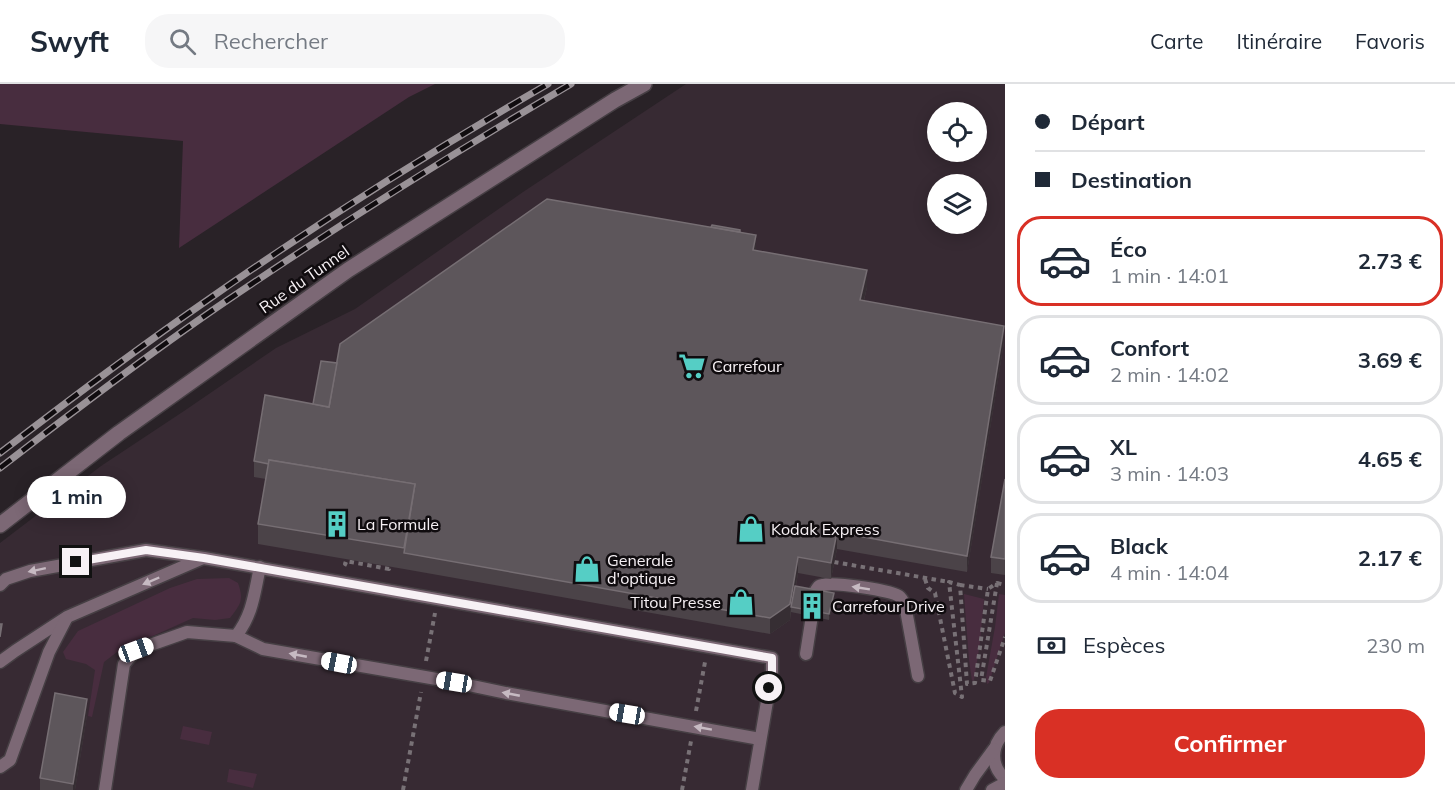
<!DOCTYPE html>
<html lang="fr">
<head>
<meta charset="utf-8">
<style>
  body { margin:0; font-family:Mulish,sans-serif; background:#f6f6f7; color:#1f2937; height:100vh; display:flex; flex-direction:column; font-size:22px; white-space:nowrap }
  * { box-sizing:border-box; margin:0 }
  p { font-size:20px; color:#747a83 }
  .icon { flex:none; width:33px; height:33px; fill:none; stroke:currentColor; stroke-width:2; stroke-linecap:round; stroke-linejoin:round }
  .map { position:relative; flex:1; overflow:hidden }
  .details { display:flex; flex-direction:column; background:#fff; width:450px }
  .details>* { flex:none }
  .guide { display:grid; align-content:center; height:132px; padding:0 30px; background:#fff }
  .buttons { position:absolute; left:927px; top:18px; display:grid; gap:12px }
  .buttons a { display:grid; place-items:center; width:60px; height:60px; border-radius:50%; background:#fff; box-shadow:0 3px 15px #0003; font-size:30px }
  .end { position:absolute; width:27px; height:27px; margin:-14px; border:8px solid #f7f1f5; background:#111; box-shadow:0 0 0 3px #111 }
  .from { border-radius:50% }
  .bubble { position:absolute; height:42px; border-radius:21px; background:#fff; box-shadow:0 3px 15px #0003; font-size:20px; font-weight:700; line-height:42px; text-align:center }
  .car { position:absolute; width:18px; height:36px; margin:-18px -9px; border-radius:8px; box-shadow:0 0 4px 2px #0007; background:linear-gradient(#fff 24%,#345 0 40%,#fff 0 76%,#345 0 86%,#fff 0) }
  .guide b { display:flex; align-items:center; gap:21px; height:57px; font-size:22px }
  .guide b+b { border-top:2px solid #e0e1e3 }
  .guide i { width:15px; height:15px; background:#1f2937 }
  ul { padding:0; list-style:none }
  li { display:flex; align-items:center; gap:18px; height:90px; margin:0 12px 9px; padding:0 18px; border:3px solid #e0e1e3; border-radius:24px }
  li div { flex:1 }
  li b { display:block; font-size:22px }
  li em { font-style:normal; font-weight:700 }
  li.on { border-color:#d93025 }
  li>.icon { width:54px; height:54px; stroke-width:1.5 }
  .pay { display:flex; align-items:center; gap:15px; height:66px; padding:0 30px; font-size:22px }
  .pay p { margin-inline-start:auto }
  .primary-button { display:flex; gap:12px; margin-top:auto; padding:12px 30px }
  .primary-button a { flex:1; height:69px; border-radius:24px; background:#d93025; color:#fff; font-size:24px; font-weight:700; line-height:69px; text-align:center }
  header { display:flex; align-items:center; gap:36px; box-sizing:border-box; height:84px; padding:0 30px; background:#fff; border-bottom:2px solid #e0e1e3 }
  header strong { font-size:28px }
  nav { display:flex; gap:33px; margin-inline-start:auto; font-size:21px }
  .search { width:420px; height:54px; background:#f6f6f7; display:flex; align-items:center; gap:15px; box-sizing:border-box; padding:0 21px; border-radius:24px; color:#747a83; font-size:22px }
  main { display:flex; flex:1; min-height:0 }
  .map>svg:first-child { display:block }
</style>
</head>
<body>
<header>
<strong>Swyft</strong>
<div class="search"><svg class="icon" aria-label="search" viewBox="0 0 24 24"><circle cx="10" cy="10" r="6"/><path d="M15 15l6 6"/></svg>Rechercher</div>
<nav><a>Carte</a><a>Itinéraire</a><a>Favoris</a></nav>
</header>
<main>
<div class="map">
<svg width="1005" height="706" viewBox="0 0 1005 706">
  <rect width="100%" height="100%" fill="#292227"/>
  <path fill="#372a33" fill-rule="evenodd" d="M686,0h319v706h-1005v-247l101,-77 83,-55 92,-63 79,-39 168,-117zM938,28h38v40h-38zM938,100h38v40h-38z"/>
  <g fill="#482d3f">
    <polygon points="0,0 435,0 409,13 179,164 183,57 0,40"/>
    <path d="M229,494l9,5c6,17 3,21 -8,35l-15,2 -22,-2 -76,34 -13,10 -12,55 -4,-1 7,-46 -9,-6 -20,-5 -3,-7 15,-21 92,-43 27,-9z"/>
    <polygon points="964,510 984,515 980,559 974,596 972,597 969,576"/>
    <polygon points="999,510 1005,511 1005,549 989,599 987,600 986,593 995,543"/>
    <polygon points="183,642 212,648 209,661 180,655"/>
    <polygon points="229,685 257,690 253,704 227,698"/>
  </g>
  <g fill="none" stroke-linecap="round" stroke-linejoin="round">
    <defs>
      <g id="lane">
        <polyline points="0,501 6,495 30,487 146,466 204,474 772,574 772,588 752,706"/>
        <polyline points="236,552 263,565 454,598 506,609 760,655"/>
        <path d="M806,570l10,-64c3,-4 2,-4 7,-5 10,-3 70,5 77,12 3,3 5,9 6,13l12,66"/>
        <polyline points="0,578 15,567 67,533 203,474"/>
        <path d="M1005,648c-14,14 -15,33 0,47"/>
        <polyline points="0,683 10,676 49,568 66,535"/>
        <path d="M105,706l19,-126 12,-14 51,-18 49,4c17,-22 18,-42 24,-69"/>
        <polyline points="966,706 975,691 994,665"/>
        <polyline points="992,706 1005,699"/>
      </g>
      <polyline id="street" points="0,441 119,349 348,186 615,16 644,0"/>
    </defs>
    <use href="#lane" stroke="#463f44" stroke-width="15"/>
    <use href="#street" stroke="#463f44" stroke-width="18"/>
    <g stroke="#787176" stroke-width="4" stroke-dasharray="4.5 4.5" stroke-linecap="butt">
      <polyline points="834,478 949,498"/>
      <polyline points="347,481 345,480 346,477 389,485 389,482"/>
      <polyline points="925,495 928,504 935,509 955,609 962,613 949,498 960,501 967,600 975,599 988,505 997,499 981,596 990,597 1005,553"/>
      <polyline points="997,499 1005,501"/>
      <polyline points="960,501 988,505"/>
      <polyline points="426,577 435,529"/>
      <polyline points="696,627 705,578"/>
      <polyline points="403,706 421,608"/>
      <polyline points="682,706 691,657"/>
    </g>
    <use href="#lane" stroke="#7c6875" stroke-width="12"/>
    <use href="#street" stroke="#7c6875" stroke-width="15"/>
    <defs>
      <g id="rail">
        <path d="M0,369c69,-53 138,-105 209,-154 110,-77 223,-148 339,-215"/>
        <path d="M0,384c71,-55 142,-109 216,-160 116,-79 234,-153 355,-224"/>
      </g>
    </defs>
    <use href="#rail" stroke="#999297" stroke-width="7"/>
    <use href="#rail" stroke="#100c0f" stroke-width="4.5" stroke-dasharray="14" stroke-linecap="butt"/>
  </g>
  <g fill="#4b4348">
    <polygon points="740,148 756,167 867,203 864,217 1004,258 967,488 837,465 831,495 798,489 796,502 834,515 829,536 791,528 790,536 770,550 404,485 258,460 258,440 266,395 254,393 254,377 313,320 337,279"/>
    <polygon points="1005,395 1005,491 991,489 991,473"/>
    <polygon points="87,631 75,706 40,706 40,694"/>
  </g>
  <g fill="#362e33">
    <polygon points="756,151 756,167 753,166"/>
    <polygon points="867,186 867,203 860,232 860,216"/>
    <polygon points="1004,242 1004,258 967,488 967,472"/>
    <polygon points="837,448 837,465 831,495 831,479"/>
    <polygon points="798,473 798,489 792,523 791,523 790,536 770,550 770,534"/>
    <polygon points="834,509 834,515 829,536 829,530"/>
    <polygon points="87,615 87,631 75,706 73,706 73,700"/>
  </g>
  <g fill="#5d565b" stroke="#766e73" stroke-width="1.5">
    <polygon points="547,115 756,151 753,166 867,186 860,216 1004,242 967,472 837,448 831,479 798,473 790,520 770,534 404,469 415,400 269,376 269,380 254,377 265,311 329,323 340,260"/>
    <polygon points="712,141 740,146 740,148 711,143"/>
    <polygon points="321,277 337,279 329,323 313,320"/>
    <polygon points="269,376 415,400 404,464 258,440"/>
    <polygon points="1005,395 1005,475 991,473"/>
    <polygon points="795,502 834,509 829,530 791,523"/>
    <polygon points="0,540 2,540 0,553"/>
    <polygon points="55,609 87,615 73,700 40,694"/>
  </g>
  <defs><path id="oneway-solid" d="M-6-.8H1V-3.2L6.5 0L1 3.2V.8H-6Z" transform="scale(1.5)"/></defs>
  <g fill="#c6bac2">
    <use href="#oneway-solid" transform="translate(37 486) rotate(168)"/>
    <use href="#oneway-solid" transform="translate(151 497) rotate(157)"/>
    <use href="#oneway-solid" transform="translate(861 504) rotate(-171)"/>
    <use href="#oneway-solid" transform="translate(298 571) rotate(-169)"/>
    <use href="#oneway-solid" transform="translate(511 610) rotate(-169)"/>
    <use href="#oneway-solid" transform="translate(703 644) rotate(-170)"/>
  </g>
  <g fill="none" stroke-linecap="round" stroke-linejoin="round">
    <polyline stroke="#f7f1f5" stroke-width="8" points="76,478 146,466 204,474 772,574 772,588 769,604"/>
  </g>
  <defs>
    <symbol id="supermarket-bare" viewBox="-9 -9 18 18"><path d="M-6-5.5h2.5l.6 2H6L4.5 2H-2.5L-4.4-4H-6ZM-1.5 3.2a1.3 1.3 0 1 0 .1 0ZM3 3.2a1.3 1.3 0 1 0 .1 0Z" fill="#55cec5" stroke="#100c0f" stroke-width="2.5" paint-order="stroke"/></symbol>
    <symbol id="building-bare" viewBox="-9 -9 18 18"><path d="M-4-6H4V6H1V3H-1V6H-4ZM-2.5-4.3h1.7v1.8h-1.7ZM.8-4.3h1.7v1.8H.8ZM-2.5-1h1.7V.8h-1.7ZM.8-1h1.7V.8H.8Z" fill="#55cec5" stroke="#100c0f" stroke-width="2.5" paint-order="stroke"/></symbol>
    <symbol id="shop-bare" viewBox="-9 -9 18 18"><path d="M-5-2.5h2.3a2.7 3.5 0 0 1 5.4 0H5L5.5 6h-11ZM-1.5-2.5h3a1.5 2.3 0 0 0-3 0Z" fill="#55cec5" stroke="#100c0f" stroke-width="2.5" paint-order="stroke"/></symbol>
  </defs>
  <g fill-rule="evenodd">
    <use href="#supermarket-bare" x="673" y="263" width="38" height="38"/>
    <use href="#building-bare" x="318" y="421" width="38" height="38"/>
    <use href="#shop-bare" x="732" y="426" width="38" height="38"/>
    <use href="#shop-bare" x="568" y="466" width="38" height="38"/>
    <use href="#shop-bare" x="722" y="499" width="38" height="38"/>
    <use href="#building-bare" x="793" y="503" width="38" height="38"/>
  </g>
  <g text-anchor="middle" stroke-width="5" stroke-linejoin="round" paint-order="stroke">
    <g font-size="16" fill="#f7f1f5" stroke="#100c0f">
      <text transform="translate(304 195) rotate(-35)" y="6">Rue du Tunnel</text>
    </g>
    <g font-size="16" fill="#f7f1f5" stroke="#100c0f" text-anchor="start">
      <text x="712" y="288">Carrefour</text>
      <text x="357" y="446">La Formule</text>
      <text x="771" y="451">Kodak Express</text>
      <text x="607" y="482">Generale<tspan x="607" dy="18">d'optique</tspan></text>
      <text x="721" y="524" text-anchor="end">Titou Presse</text>
      <text x="832" y="528">Carrefour Drive</text>
    </g>
  </g>
</svg>
<div class="buttons">
<a><svg class="icon" aria-label="locate" viewBox="0 0 24 24"><circle cx="12" cy="12" r="6"/><path d="M12 2v4M12 18v4M2 12h4M18 12h4"/></svg></a>
<a><svg class="icon" aria-label="layers" viewBox="0 0 24 24"><path d="M12 4l9 5-9 5-9-5zM3 14l9 5 9-5"/></svg></a>
</div>
<i class="end from" style="left:769px;top:604px"></i>
<i class="end" style="left:76px;top:478px"></i>
<div class="bubble" style="left:27px;top:392px;width:99px">1 min</div>
<i class="car" style="left:136px;top:566px;rotate:70deg"></i>
<i class="car" style="left:339px;top:579px;rotate:281deg"></i>
<i class="car" style="left:454px;top:598px;rotate:279deg"></i>
<i class="car" style="left:627px;top:630px;rotate:280deg"></i>
</div>
<section class="details">
<div class="guide">
<b><i class="from"></i>Départ</b>
<b><i></i>Destination</b>
</div>
<ul>
<li class="on"><svg class="icon" aria-label="car" viewBox="0 0 24 24"><path d="M5 17H2v-5l4-1 3-4h7l3 4 3 1v5h-3M9 17h6M6 11h13"/><circle cx="7" cy="17" r="2"/><circle cx="17" cy="17" r="2"/></svg><div><b>Éco</b><p>1 min · 14:01</p></div><em>2.73 €</em></li>
<li><svg class="icon" aria-label="car" viewBox="0 0 24 24"><path d="M5 17H2v-5l4-1 3-4h7l3 4 3 1v5h-3M9 17h6M6 11h13"/><circle cx="7" cy="17" r="2"/><circle cx="17" cy="17" r="2"/></svg><div><b>Confort</b><p>2 min · 14:02</p></div><em>3.69 €</em></li>
<li><svg class="icon" aria-label="car" viewBox="0 0 24 24"><path d="M5 17H2v-5l4-1 3-4h7l3 4 3 1v5h-3M9 17h6M6 11h13"/><circle cx="7" cy="17" r="2"/><circle cx="17" cy="17" r="2"/></svg><div><b>XL</b><p>3 min · 14:03</p></div><em>4.65 €</em></li>
<li><svg class="icon" aria-label="car" viewBox="0 0 24 24"><path d="M5 17H2v-5l4-1 3-4h7l3 4 3 1v5h-3M9 17h6M6 11h13"/><circle cx="7" cy="17" r="2"/><circle cx="17" cy="17" r="2"/></svg><div><b>Black</b><p>4 min · 14:04</p></div><em>2.17 €</em></li>
</ul>
<div class="pay"><svg class="icon" aria-label="cash" viewBox="0 0 24 24"><path d="M3 7h18v10H3z"/><circle cx="12" cy="12" r="2"/></svg>Espèces<p>230 m</p></div>
<div class="primary-button"><a>Confirmer</a></div>
</section>
</main>
</body>
</html>
